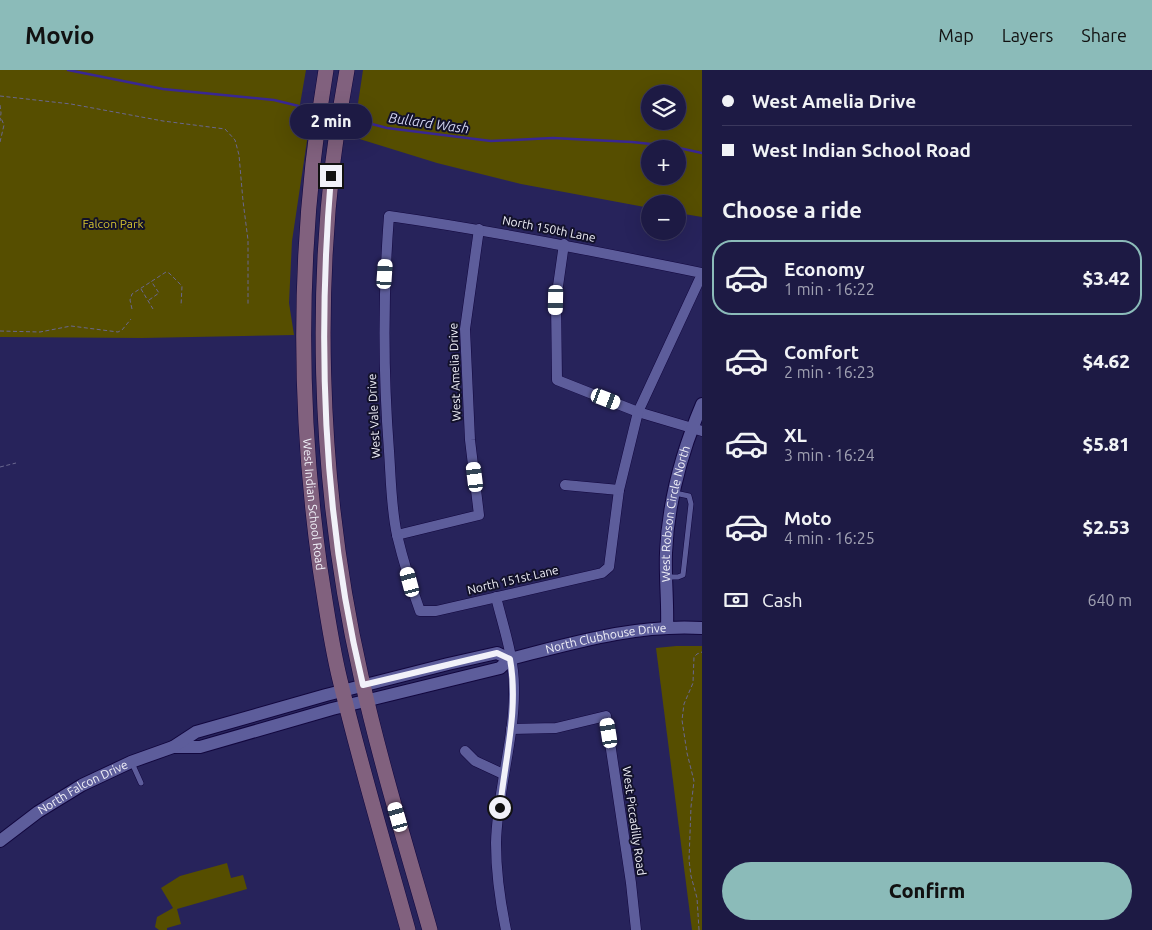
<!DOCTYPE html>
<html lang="en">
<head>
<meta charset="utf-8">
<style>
  body { margin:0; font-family:Ubuntu,sans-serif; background:#25234b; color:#f1f3f6; height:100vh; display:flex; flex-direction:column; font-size:19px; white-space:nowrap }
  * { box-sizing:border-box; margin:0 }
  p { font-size:16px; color:#a0a1b2 }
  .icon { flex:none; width:28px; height:28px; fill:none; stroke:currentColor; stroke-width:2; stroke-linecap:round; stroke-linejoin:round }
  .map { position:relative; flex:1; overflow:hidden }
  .panel { display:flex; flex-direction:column; background:#1d1a44; width:450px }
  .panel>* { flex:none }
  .hud { display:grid; align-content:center; height:110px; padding:0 20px; background:#1d1a44 }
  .buttons { position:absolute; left:641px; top:15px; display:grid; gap:10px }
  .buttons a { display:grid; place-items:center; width:45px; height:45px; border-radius:50%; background:#1d1a44; box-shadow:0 5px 20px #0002,0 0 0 1px #3b385d; font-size:25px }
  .end { position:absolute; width:22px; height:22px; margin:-11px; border:6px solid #f1f1f9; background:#111; box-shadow:0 0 0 2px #111 }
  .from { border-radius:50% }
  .bubble { position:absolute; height:35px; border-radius:18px; background:#1d1a44; box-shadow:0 5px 20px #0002,0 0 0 1px #3b385d; font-size:16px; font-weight:800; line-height:35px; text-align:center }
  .car { position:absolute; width:15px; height:30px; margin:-15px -8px; border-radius:6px; box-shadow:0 0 4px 1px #0007; background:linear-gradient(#fff 24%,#345 0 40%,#fff 0 76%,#345 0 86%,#fff 0) }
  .hud b { display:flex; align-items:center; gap:18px; height:48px; font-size:19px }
  .hud b+b { border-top:1px solid #3b385d }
  .hud i { width:12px; height:12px; background:#f1f3f6 }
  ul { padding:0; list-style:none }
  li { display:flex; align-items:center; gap:15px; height:75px; margin:0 10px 8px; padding:0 10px; border:2px solid transparent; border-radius:20px }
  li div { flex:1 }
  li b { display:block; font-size:19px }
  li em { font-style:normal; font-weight:800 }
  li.selected { border-color:#8bbbb9 }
  li>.icon { width:45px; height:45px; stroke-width:1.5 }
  h2 { padding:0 20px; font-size:22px; line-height:60px }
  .pay { display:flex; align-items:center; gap:12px; height:55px; padding:0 20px; font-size:19px }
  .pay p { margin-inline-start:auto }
  .primary-button { display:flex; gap:10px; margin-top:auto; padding:10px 20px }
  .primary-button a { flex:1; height:58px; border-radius:30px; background:#8bbbb9; color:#111; font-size:20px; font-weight:800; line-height:58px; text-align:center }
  header { display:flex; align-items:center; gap:30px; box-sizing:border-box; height:70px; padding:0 25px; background:#8bbbb9; color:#111 }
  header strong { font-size:24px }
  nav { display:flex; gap:28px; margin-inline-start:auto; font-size:18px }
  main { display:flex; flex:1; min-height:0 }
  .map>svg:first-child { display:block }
</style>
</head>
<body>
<header>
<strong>Movio</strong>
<nav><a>Map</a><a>Layers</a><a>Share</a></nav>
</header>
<main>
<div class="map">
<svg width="702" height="860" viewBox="0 0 702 860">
  <rect width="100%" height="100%" fill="#27235b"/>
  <g fill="#564e00" fill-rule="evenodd">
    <polygon points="0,0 306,0 295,63 308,64 292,171 289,233 294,265 142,268 0,267"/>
    <path d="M363,0h339v147l-24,-4v-9h-28v4l-129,-24 -84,-21 -84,-26zM650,24h28v27h-28zM650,79h28v27h-28z"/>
    <polygon points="676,576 702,576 702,860 692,860 656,578"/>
    <polygon points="227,793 231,808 243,805 247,819 177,839 181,854 167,858 167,860 159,860 155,857 157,847 173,838 161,818 180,806"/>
  </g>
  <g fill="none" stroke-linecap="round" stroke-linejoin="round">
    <g stroke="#392792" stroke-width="2.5">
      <polyline points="68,0 163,19 274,30 315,40"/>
      <polyline points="345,47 387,58 491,71 553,68 632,72 670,76 702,83"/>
    </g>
    <defs>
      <g id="service">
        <polyline points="666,507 678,507 683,505 691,434 689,426 675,423"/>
        <polyline points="132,693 141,713"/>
      </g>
      <g id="minor">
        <polyline points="564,174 556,230 557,310 638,342 702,361"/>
        <path d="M702,203c-104,-21 -208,-42 -313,-57 -6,78 -6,156 0,235 2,28 2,56 8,84 6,25 14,51 23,76h16l166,-38 7,-6 10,-77 19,-78 64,-138"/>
        <polyline points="565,415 619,420"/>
        <polyline points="397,465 479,445 470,370 465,259 479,159"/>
        <path d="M496,527c7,29 18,60 18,90 1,52 -17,104 -18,156 0,29 4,58 10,87"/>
        <polyline points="511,659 556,658 606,646 631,813 636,860"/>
        <polyline points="465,681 475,691 503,704"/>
      </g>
      <g id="tertiary">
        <path id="s1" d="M667,557c1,-25 -2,-49 -1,-74 2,-50 16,-102 36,-149"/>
        <path id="s2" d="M173,677h27l132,-38 168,-41 10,-9c63,-16 126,-35 192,-31"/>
        <path id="s3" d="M0,771l38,-29 44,-27 49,-23 42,-15 23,-15 130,-37 122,-31 49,-11 13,6"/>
      </g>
      <g id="secondary">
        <path id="s4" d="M326,0c-28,165 -29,333 -6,498 6,38 11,76 20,112 20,84 45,167 68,250"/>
        <path d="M347,0c-37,195 -30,413 14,606 19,85 45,170 69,254"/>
      </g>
    </defs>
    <use href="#service" stroke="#12073e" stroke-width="6"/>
    <use href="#minor" stroke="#12073e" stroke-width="11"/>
    <use href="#tertiary" stroke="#12073e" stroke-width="14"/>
    <use href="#secondary" stroke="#12073e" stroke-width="16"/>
    <g stroke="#6a678f" stroke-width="1" stroke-dasharray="4 2.5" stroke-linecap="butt">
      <polyline points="0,26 71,34 163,51 225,59 235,70 239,85 243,131 248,170 248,235"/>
      <polyline points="0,35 1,43 0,51"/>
      <polyline points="0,72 4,55 1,48"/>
      <polyline points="141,219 153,239"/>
      <polyline points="149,230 159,223 151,211"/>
      <polyline points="132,239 130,230 132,224 166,202 169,203 182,216 181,236"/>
      <polyline points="0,261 40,262 71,256 118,262 122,260 131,249"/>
      <polyline points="0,397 16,393"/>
      <polyline points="699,860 697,828 691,806 689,790 691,737 694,711 687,683 682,650 684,634 693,613 694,587 697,584 702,582"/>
    </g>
    <use href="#service" stroke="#5d5d9b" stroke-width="5"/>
    <use href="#minor" stroke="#5d5d9b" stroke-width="10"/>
    <use href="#tertiary" stroke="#5d5d9b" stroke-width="12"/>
    <use href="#secondary" stroke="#81617e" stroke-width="15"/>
  </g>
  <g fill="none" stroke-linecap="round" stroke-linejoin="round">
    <path stroke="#f1f1f9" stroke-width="6" d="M331,106c-14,170 -8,343 32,509l134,-32 13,6c9,50 -5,99 -10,149"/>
  </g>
  <g text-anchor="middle" stroke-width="4" stroke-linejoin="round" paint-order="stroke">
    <g font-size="12" fill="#d3c230" stroke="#12112a">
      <text x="113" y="158">Falcon Park</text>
    </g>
    <g font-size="12" fill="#f1f1f9" stroke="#12112a">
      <text transform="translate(549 159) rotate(11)" y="4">North 150th Lane</text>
      <text transform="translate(455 302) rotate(-92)" y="4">West Amelia Drive</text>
      <text transform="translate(374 346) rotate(-93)" y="4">West Vale Drive</text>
      <text dy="4" stroke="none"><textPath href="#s4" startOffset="436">West Indian School Road</textPath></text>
      <text dy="4" stroke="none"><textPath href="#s1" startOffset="114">West Robson Circle North</textPath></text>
      <text transform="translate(513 510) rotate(-13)" y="4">North 151st Lane</text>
      <text dy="4" stroke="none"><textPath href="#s2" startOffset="449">North Clubhouse Drive</textPath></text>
      <text dy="4" stroke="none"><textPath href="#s3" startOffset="99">North Falcon Drive</textPath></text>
      <text transform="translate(634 751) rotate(82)" y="4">West Piccadilly Road</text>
    </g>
    <g font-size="14" font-style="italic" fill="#d0d2ee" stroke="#12112a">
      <text transform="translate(429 53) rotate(8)" y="5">Bullard Wash</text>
    </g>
  </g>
</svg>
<div class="buttons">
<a><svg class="icon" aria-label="layers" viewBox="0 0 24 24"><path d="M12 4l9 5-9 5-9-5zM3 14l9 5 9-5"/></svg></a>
<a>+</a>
<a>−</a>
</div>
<i class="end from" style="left:500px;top:738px"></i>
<i class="end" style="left:331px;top:106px"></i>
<div class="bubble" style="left:290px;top:34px;width:82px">2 min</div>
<i class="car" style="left:385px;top:204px;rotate:4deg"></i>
<i class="car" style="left:556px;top:230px;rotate:181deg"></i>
<i class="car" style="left:606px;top:329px;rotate:111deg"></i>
<i class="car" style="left:475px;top:407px;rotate:353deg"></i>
<i class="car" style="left:410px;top:512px;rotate:345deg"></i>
<i class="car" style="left:609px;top:663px;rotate:351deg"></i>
<i class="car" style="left:398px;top:747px;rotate:344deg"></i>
</div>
<section class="panel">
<div class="hud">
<b><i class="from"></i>West Amelia Drive</b>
<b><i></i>West Indian School Road</b>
</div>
<h2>Choose a ride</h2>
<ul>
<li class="selected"><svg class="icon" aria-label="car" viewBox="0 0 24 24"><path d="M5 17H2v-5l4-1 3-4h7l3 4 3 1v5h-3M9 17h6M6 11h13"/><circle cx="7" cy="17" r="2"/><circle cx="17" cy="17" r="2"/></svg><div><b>Economy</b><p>1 min · 16:22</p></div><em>$3.42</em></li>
<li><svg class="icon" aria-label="car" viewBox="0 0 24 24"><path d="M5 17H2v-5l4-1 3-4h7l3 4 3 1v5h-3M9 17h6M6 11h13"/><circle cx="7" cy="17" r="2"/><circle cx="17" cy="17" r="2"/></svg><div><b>Comfort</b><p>2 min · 16:23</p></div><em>$4.62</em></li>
<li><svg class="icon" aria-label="car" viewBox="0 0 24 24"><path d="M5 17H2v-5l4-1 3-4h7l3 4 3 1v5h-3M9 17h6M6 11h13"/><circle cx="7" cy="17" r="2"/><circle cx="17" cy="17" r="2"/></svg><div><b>XL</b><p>3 min · 16:24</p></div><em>$5.81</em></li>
<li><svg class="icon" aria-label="car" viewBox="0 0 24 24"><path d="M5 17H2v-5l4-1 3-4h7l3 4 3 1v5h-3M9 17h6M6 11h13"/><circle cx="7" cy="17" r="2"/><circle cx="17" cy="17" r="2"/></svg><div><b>Moto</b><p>4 min · 16:25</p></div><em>$2.53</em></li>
</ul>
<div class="pay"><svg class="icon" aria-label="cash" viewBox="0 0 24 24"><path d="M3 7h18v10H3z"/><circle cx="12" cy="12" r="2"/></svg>Cash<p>640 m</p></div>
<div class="primary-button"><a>Confirm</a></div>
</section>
</main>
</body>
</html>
